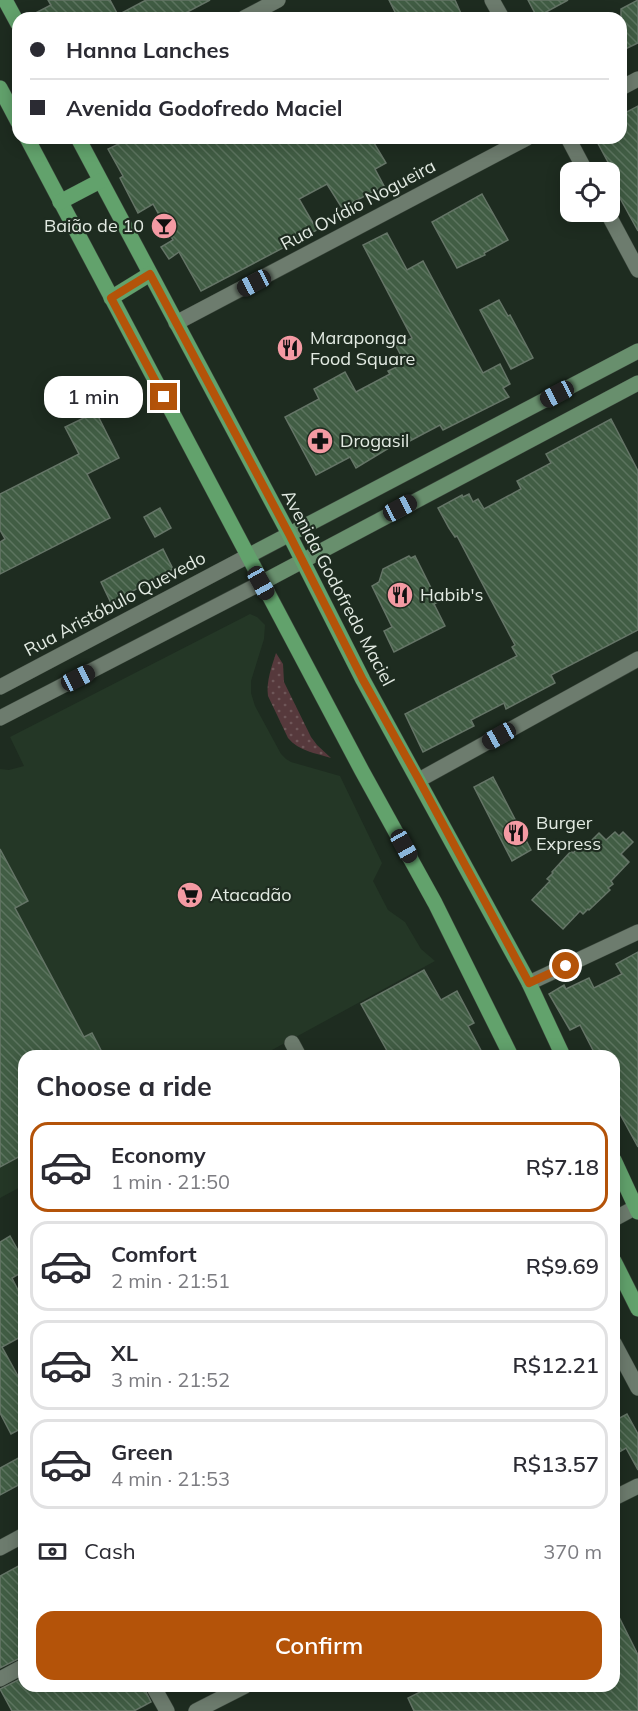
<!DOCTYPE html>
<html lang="en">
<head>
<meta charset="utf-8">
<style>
  body { margin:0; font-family:Mulish,sans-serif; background:#f2f2f3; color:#2b2b33; height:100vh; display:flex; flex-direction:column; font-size:22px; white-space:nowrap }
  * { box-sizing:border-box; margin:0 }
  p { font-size:20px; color:#7c7c81 }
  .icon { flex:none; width:33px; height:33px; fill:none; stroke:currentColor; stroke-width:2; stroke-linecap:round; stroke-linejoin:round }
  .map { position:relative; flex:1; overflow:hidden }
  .sheet { position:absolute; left:18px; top:1050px; width:602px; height:642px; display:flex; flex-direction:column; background:#fff; border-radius:18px; box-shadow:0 3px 15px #0003 }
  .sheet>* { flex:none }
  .hud { position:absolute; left:12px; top:12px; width:615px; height:132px; border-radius:18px; box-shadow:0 3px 15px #0003; display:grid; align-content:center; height:132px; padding:0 18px; background:#fff }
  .controls { position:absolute; left:560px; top:162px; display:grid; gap:12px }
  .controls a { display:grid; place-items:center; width:60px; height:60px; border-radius:12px; background:#fff; box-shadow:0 3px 15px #0003; font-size:30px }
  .end { position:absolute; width:27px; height:27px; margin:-14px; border:8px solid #b45309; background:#fff; box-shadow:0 0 0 3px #fff }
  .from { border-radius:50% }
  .bubble { position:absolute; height:42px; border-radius:18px; background:#fff; box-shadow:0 3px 15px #0003; font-size:20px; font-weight:600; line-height:42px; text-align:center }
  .car { position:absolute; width:18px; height:36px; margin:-18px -9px; border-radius:8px; box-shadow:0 0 4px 2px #0007; background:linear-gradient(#222 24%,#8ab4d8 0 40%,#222 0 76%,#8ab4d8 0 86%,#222 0) }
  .hud b { display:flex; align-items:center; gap:21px; height:57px; font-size:22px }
  .hud b+b { border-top:2px solid #e1e1e2 }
  .hud i { width:15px; height:15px; background:#2b2b33 }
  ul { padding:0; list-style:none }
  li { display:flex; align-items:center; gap:18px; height:90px; margin:0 12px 9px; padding:0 6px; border:3px solid #e1e1e2; border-radius:18px }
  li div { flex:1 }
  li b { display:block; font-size:22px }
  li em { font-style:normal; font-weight:600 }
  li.on { border-color:#b45309 }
  li>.icon { width:54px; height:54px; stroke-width:1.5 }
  h2 { padding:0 18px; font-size:27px; line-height:72px }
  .pay { display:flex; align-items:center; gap:15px; height:66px; padding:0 18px; font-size:22px }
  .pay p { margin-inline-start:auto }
  .cta { display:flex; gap:12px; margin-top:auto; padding:12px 18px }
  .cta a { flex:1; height:69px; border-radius:18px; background:#b45309; color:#fff; font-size:24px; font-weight:600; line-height:69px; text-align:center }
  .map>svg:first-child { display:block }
</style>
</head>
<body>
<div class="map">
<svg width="638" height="1711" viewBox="0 0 638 1711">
  <defs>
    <pattern id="grass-dots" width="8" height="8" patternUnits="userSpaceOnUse" patternTransform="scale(1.5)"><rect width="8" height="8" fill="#56393c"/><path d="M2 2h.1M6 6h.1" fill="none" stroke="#6e5658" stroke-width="1.8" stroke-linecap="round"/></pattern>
    <pattern id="building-back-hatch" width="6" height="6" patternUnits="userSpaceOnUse" patternTransform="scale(1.5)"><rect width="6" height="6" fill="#415d44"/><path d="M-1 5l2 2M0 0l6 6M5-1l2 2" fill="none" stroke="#5c745f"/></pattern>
  </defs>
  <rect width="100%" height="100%" fill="#1e2c20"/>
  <polygon fill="#243726" points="250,614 257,617 265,625 264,639 251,681 251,693 255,706 281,754 286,759 291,762 340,776 382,863 373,881 388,910 405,922 421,949 435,961 261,1056 24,1056 24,1185 0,1198 0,769 9,770 24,766 10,737"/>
  <path fill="url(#grass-dots)" d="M276,653l7,11 1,18 27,55 6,8 14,13c-16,-5 -32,-7 -43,-20l-20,-42c-2,-15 4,-30 8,-43z"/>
  <g fill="url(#building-back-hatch)" stroke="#657567" stroke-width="1.5">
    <polygon points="48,0 110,0 118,15 146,0 210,0 176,18 26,18 51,5"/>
    <polygon points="389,0 455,0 463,18 398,18"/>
    <polygon points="528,0 568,0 537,17"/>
    <polygon points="638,0 638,43 621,51 621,9"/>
    <polygon points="638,106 638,231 609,178 609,172 606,172 603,167 609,164 595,138 621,138 621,115"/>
    <polygon points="131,138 371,138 386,163 375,169 384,186 342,208 327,184 299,199 317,230 201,291 179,252 169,259 161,247 173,240 153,204 138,213 120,178 123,176 108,149"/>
    <polygon points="482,194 508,240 484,253 485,255 457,268 432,222"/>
    <polygon points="387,233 407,270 423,261 483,373 500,364 510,384 503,388 509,397 443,430 440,425 404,444 402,442 397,443 356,468 350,457 316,475 285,417 319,399 314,389 345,372 356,392 390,374 388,371 405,363 396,346 412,338 363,245"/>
    <polygon points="499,300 508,316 510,315 533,358 511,369 480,310"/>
    <polygon points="96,412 119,458 87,474 110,518 0,574 0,542 5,539 0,530 0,494 79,454 65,427"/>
    <polygon points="611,419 638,471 638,630 551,675 555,683 506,709 504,703 471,720 474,726 423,752 405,714 517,656 512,647 515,645 457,536 455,537 449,528 438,508 462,495 463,497 469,494 473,502 478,499 484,509 521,489 517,481 551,463 546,454"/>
    <polygon points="160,508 171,528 155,537 144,517"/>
    <polygon points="163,549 173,569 111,603 101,582"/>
    <polygon points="409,556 411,558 415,556 438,602 434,604 445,626 394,652 384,631 392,627 372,586 379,582 383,569"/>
    <polygon points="493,777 531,850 512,861 474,787"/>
    <polygon points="615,832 619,836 623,832 633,842 621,854 629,862 611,881 613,884 608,888 610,890 589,910 588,909 583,914 580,911 563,929 532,900 550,881 547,879 553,873 552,872 571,851 573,853 578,848 581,851 599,833 606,840"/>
    <polygon points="0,849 28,901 15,908 84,1037 92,1033 104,1056 24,1056 24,1154 0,1167"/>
    <polygon points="638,952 638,1147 614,1103 614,1056 596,1056 580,1025 570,1030 549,994 564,985 566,989 589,978 594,988 622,974 616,964"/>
    <polygon points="424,970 441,1000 457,991 474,1023 468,1026 484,1056 390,1056 361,1004"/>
    <polygon points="10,1236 24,1261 24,1271 12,1278 24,1302 24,1335 2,1347 24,1387 24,1427 11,1434 0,1413 0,1242"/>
    <polygon points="627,1414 638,1434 638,1470 626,1448 614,1455 614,1421"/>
    <polygon points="24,1455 24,1482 0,1495 0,1468"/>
    <polygon points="24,1563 24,1656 0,1668 0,1576"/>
    <polygon points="614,1607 638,1655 638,1711 414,1711 408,1698 432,1686 614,1686"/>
    <polygon points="24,1677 24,1686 143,1686 151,1702 134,1711 12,1711 0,1689"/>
  </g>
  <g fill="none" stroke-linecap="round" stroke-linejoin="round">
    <defs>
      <g id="minor">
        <polyline points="492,0 502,18"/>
        <polyline points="244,18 278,0"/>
        <polyline points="621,88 638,79"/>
        <polyline points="568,138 586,172"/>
        <polyline points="607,212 638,270"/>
        <polyline points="176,323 527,138"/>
        <polyline points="0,687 248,556"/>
        <polyline points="0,718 261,583"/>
        <polyline points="419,780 638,659"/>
        <polyline points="529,983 638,932"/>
        <polyline points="292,1043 299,1056"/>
        <polyline points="614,1219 638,1206"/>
        <polyline points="614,1343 638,1388"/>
        <polyline points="614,1498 638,1486"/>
        <polyline points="0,1548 24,1535"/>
        <polyline points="0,1679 24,1666"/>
        <polyline points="153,1686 167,1711"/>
        <polyline points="196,1711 245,1686"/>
      </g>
      <g id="secondary">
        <polyline points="248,556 638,351"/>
        <polyline points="261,583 638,383"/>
      </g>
      <g id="primary">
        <polyline points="5,0 18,24"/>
        <polyline points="0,88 18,122"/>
        <polyline points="27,138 362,771 435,903 511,1056"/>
        <polyline points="78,138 289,534 363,680 529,983 563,1056"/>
        <polyline points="60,202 100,181"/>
        <polyline points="111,298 150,274"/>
        <polyline points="614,1160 638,1212"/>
        <polyline points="614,1261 638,1309"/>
      </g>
    </defs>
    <use href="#minor" stroke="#3c473d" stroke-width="16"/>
    <use href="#secondary" stroke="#3c473d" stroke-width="16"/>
    <use href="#primary" stroke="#3c473d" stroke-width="16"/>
    <use href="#minor" stroke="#6d7c6e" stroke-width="15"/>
    <use href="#secondary" stroke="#688f6d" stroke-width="15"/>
    <use href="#primary" stroke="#62a26c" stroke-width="15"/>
  </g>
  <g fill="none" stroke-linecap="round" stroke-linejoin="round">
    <polyline stroke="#b45309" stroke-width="8" points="164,397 111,298 150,274 289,534 363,680 419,780 529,983 566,966"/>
  </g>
  <defs>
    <symbol id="bar-disc" viewBox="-11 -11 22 22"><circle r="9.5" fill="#f49aa3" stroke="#1e2c20"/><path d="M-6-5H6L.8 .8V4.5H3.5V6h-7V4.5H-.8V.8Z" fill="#111"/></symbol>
    <symbol id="restaurant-disc" viewBox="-11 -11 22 22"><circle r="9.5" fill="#f49aa3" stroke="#1e2c20"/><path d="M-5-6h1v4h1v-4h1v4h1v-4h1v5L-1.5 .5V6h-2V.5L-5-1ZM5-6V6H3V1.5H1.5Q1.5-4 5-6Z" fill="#111"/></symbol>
    <symbol id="pharmacy-disc" viewBox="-11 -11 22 22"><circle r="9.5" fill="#f49aa3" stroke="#1e2c20"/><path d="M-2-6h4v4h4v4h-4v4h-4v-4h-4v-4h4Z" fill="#111"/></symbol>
    <symbol id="supermarket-disc" viewBox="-11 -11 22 22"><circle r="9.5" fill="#f49aa3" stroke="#1e2c20"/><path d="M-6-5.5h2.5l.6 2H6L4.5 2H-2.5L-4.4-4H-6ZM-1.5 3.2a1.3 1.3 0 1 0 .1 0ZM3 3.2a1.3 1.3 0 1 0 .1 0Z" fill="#111"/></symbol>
  </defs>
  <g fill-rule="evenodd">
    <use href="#bar-disc" x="149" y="211" width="30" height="30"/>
    <use href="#restaurant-disc" x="275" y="333" width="30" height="30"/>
    <use href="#pharmacy-disc" x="305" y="426" width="30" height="30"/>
    <use href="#restaurant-disc" x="385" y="580" width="30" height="30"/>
    <use href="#restaurant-disc" x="501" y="818" width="30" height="30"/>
    <use href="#supermarket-disc" x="175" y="880" width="30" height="30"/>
  </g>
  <g text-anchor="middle" stroke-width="4.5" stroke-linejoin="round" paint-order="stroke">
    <g font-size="18" fill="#e2eae2" stroke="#1e2c20">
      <text transform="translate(358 205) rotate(-28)" y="6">Rua Ovídio Nogueira</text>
      <text transform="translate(338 588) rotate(62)" y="6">Avenida Godofredo Maciel</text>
      <text transform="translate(115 604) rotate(-28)" y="6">Rua Aristóbulo Quevedo</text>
    </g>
    <g font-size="18" fill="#e2eae2" stroke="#1e2c20" text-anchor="start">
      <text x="144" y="232" text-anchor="end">Baião de 10</text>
      <text x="310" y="344">Maraponga<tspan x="310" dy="21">Food Square</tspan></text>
      <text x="340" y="447">Drogasil</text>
      <text x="420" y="601">Habib's</text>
      <text x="536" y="829">Burger<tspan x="536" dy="21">Express</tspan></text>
      <text x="210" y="901">Atacadão</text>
    </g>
  </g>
</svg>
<div class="controls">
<a><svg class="icon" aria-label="locate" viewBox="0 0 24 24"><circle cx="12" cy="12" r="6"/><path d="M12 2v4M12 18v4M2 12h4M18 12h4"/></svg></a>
</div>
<i class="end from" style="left:566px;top:966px"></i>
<i class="end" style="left:164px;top:397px"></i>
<div class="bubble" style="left:44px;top:376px;width:99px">1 min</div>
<i class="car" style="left:254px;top:283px;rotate:242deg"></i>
<i class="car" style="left:557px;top:394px;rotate:242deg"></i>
<i class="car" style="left:400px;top:508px;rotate:62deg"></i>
<i class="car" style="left:261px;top:583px;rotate:151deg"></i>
<i class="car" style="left:78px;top:678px;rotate:63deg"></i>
<i class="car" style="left:499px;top:736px;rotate:241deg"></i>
<i class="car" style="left:404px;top:846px;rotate:151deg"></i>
<div class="hud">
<b><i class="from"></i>Hanna Lanches</b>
<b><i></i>Avenida Godofredo Maciel</b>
</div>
<section class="sheet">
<h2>Choose a ride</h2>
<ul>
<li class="on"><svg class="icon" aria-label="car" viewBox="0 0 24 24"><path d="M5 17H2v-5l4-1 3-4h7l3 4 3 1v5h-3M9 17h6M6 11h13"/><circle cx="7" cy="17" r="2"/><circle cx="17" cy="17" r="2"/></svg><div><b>Economy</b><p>1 min · 21:50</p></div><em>R$7.18</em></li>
<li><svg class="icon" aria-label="car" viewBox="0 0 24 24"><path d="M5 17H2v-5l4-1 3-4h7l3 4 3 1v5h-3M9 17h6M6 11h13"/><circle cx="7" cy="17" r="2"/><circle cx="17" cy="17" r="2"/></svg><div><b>Comfort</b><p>2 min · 21:51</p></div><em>R$9.69</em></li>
<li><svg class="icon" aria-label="car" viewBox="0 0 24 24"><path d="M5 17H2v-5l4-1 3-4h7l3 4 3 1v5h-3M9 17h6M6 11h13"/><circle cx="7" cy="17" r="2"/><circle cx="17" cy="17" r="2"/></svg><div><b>XL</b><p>3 min · 21:52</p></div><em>R$12.21</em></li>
<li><svg class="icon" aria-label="car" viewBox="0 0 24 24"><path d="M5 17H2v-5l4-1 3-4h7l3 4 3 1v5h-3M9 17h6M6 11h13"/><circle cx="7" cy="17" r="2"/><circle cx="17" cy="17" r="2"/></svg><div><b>Green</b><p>4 min · 21:53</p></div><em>R$13.57</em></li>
</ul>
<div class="pay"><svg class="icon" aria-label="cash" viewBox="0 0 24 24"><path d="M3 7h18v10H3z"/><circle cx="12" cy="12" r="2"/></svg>Cash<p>370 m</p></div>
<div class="cta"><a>Confirm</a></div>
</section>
</div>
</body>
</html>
